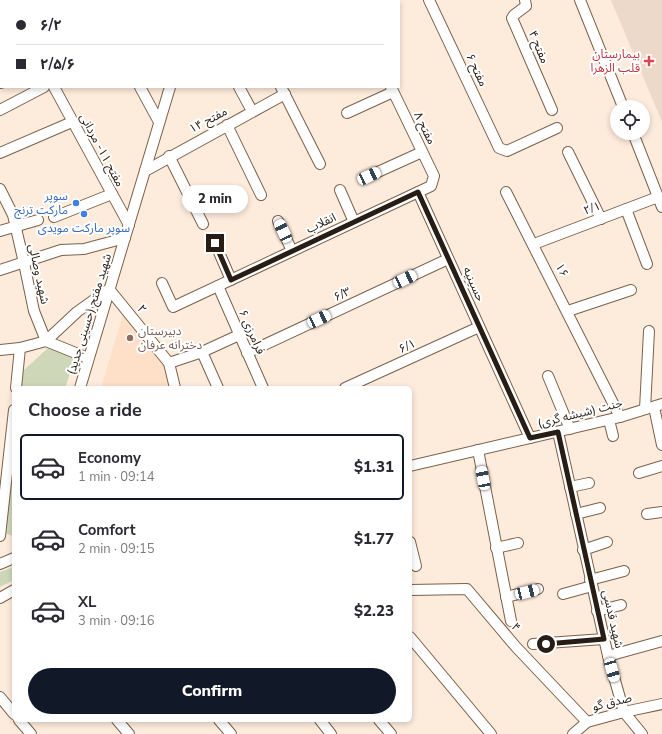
<!DOCTYPE html>
<html lang="en">
<head>
<meta charset="utf-8">
<style>
  body { margin:0; font-family:"Nunito Sans","Noto Sans Arabic",sans-serif; background:#f7f7f7; color:#2b2b33; height:100vh; display:flex; flex-direction:column; font-size:15px; white-space:nowrap }
  * { box-sizing:border-box; margin:0 }
  p { font-size:13px; color:#7c7c81 }
  .icon { flex:none; width:22px; height:22px; fill:none; stroke:currentColor; stroke-width:2; stroke-linecap:round; stroke-linejoin:round }
  .map { position:relative; flex:1; overflow:hidden }
  .details { position:absolute; left:12px; top:386px; width:400px; height:336px; display:flex; flex-direction:column; background:#fff; border-radius:6px; box-shadow:0 2px 6px #0003 }
  .details>* { flex:none }
  .hud { position:absolute; left:0px; top:0px; width:400px; height:88px; box-shadow:0 2px 6px #0003; display:grid; align-content:center; height:88px; padding:0 16px; background:#fff }
  .fabs { position:absolute; left:610px; top:100px; display:grid; gap:8px }
  .fabs a { display:grid; place-items:center; width:40px; height:40px; border-radius:50%; background:#fff; box-shadow:0 2px 6px #0003; font-size:20px }
  .end { position:absolute; width:18px; height:18px; margin:-9px; border:5px solid #281d14; background:#fff; box-shadow:0 0 0 2px #fff }
  .from { border-radius:50% }
  .bubble { position:absolute; height:28px; border-radius:14px; background:#fff; box-shadow:0 2px 6px #0003; font-size:13px; font-weight:800; line-height:28px; text-align:center }
  .car { position:absolute; width:12px; height:24px; margin:-12px -6px; border-radius:5px; box-shadow:0 0 3px 1px #0007; background:linear-gradient(#fff 24%,#345 0 40%,#fff 0 76%,#345 0 86%,#fff 0) }
  .hud b { display:flex; align-items:center; gap:14px; height:38px; font-size:15px }
  .hud b+b { border-top:1px solid #e1e1e2 }
  .hud i { width:10px; height:10px; background:#2b2b33 }
  ul { padding:0; list-style:none }
  li { display:flex; align-items:center; gap:12px; height:66px; margin:0 8px 6px; padding:0 8px; border:2px solid transparent; border-radius:6px }
  li div { flex:1 }
  li b { display:block; font-size:15px }
  li em { font-style:normal; font-weight:800 }
  li.current { border-color:#111827 }
  li>.icon { width:36px; height:36px; stroke-width:1.5 }
  h2 { padding:0 16px; font-size:18px; line-height:48px }
  .cta { display:flex; gap:8px; margin-top:auto; padding:8px 16px }
  .cta a { flex:1; height:46px; border-radius:24px; background:#111827; color:#fff; font-size:16px; font-weight:800; line-height:46px; text-align:center }
  .map>svg:first-child { display:block }
</style>
</head>
<body>
<div class="map">
<svg width="662" height="734" viewBox="0 0 662 734">
  <rect width="100%" height="100%" fill="#fdebdc"/>
  <polygon fill="#fde0c7" points="123,315 127,315 163,361 169,388 101,388"/>
  <polygon fill="#edd9ca" points="611,0 662,0 662,122"/>
  <g fill="#ced8b9">
    <polygon points="49,347 75,359 65,388 21,388 23,371"/>
    <polygon points="14,447 14,536 6,534"/>
    <polygon points="14,567 14,580 0,587 0,572"/>
  </g>
  <g fill="none" stroke-linecap="round" stroke-linejoin="round">
    <defs>
      <g id="minor">
        <polyline points="8,0 8,1"/>
        <polyline points="93,0 94,1"/>
        <polyline points="178,0 178,1"/>
        <polyline points="234,0 234,1"/>
        <polyline points="352,0 353,1"/>
        <polyline points="429,0 499,148 507,151 557,128"/>
        <polyline points="525,0 526,6 514,15 512,18 552,110"/>
        <polyline points="580,0 623,107"/>
        <polyline points="217,1 218,0"/>
        <polyline points="0,51 1,50"/>
        <polyline points="0,83 1,83"/>
        <polyline points="54,87 129,225"/>
        <polyline points="140,87 159,122"/>
        <polyline points="239,87 252,111"/>
        <polyline points="281,87 320,164"/>
        <polyline points="0,110 44,87"/>
        <polyline points="347,113 393,92"/>
        <polyline points="227,125 261,195"/>
        <polyline points="633,133 662,207"/>
        <polyline points="568,152 601,219"/>
        <polyline points="0,153 72,122"/>
        <polyline points="169,156 203,224"/>
        <polyline points="145,171 285,94"/>
        <polyline points="369,176 422,152"/>
        <polyline points="0,189 13,215 24,263 34,311 46,341 88,358"/>
        <polyline points="340,190 354,222"/>
        <polyline points="418,192 530,438"/>
        <polyline points="506,192 620,417"/>
        <polyline points="626,209 647,264"/>
        <polyline points="54,217 112,194"/>
        <polyline points="278,221 292,251"/>
        <polyline points="0,231 38,220"/>
        <polyline points="215,243 231,280"/>
        <polyline points="534,244 658,197"/>
        <polyline points="0,270 61,250 84,249 125,238"/>
        <polyline points="162,283 173,307 431,186 434,176 391,87"/>
        <polyline points="218,286 263,388"/>
        <polyline points="568,311 631,290"/>
        <polyline points="0,350 20,348"/>
        <polyline points="202,352 218,388"/>
        <polyline points="247,353 448,259"/>
        <polyline points="169,363 202,352 239,335"/>
        <polyline points="548,376 570,429"/>
        <polyline points="16,388 20,348 46,341 77,312 109,289 169,363 175,388"/>
        <polyline points="80,388 170,87"/>
        <polyline points="345,388 479,327"/>
        <polyline points="654,407 662,445"/>
        <polyline points="645,409 649,331"/>
        <polyline points="609,420 613,436"/>
        <polyline points="558,432 608,656 624,712 642,734"/>
        <polyline points="478,450 511,621"/>
        <polyline points="410,466 620,417 662,404"/>
        <polyline points="639,473 662,466"/>
        <polyline points="570,487 589,483"/>
        <polyline points="576,514 600,508"/>
        <polyline points="647,514 662,512"/>
        <polyline points="0,536 14,410"/>
        <polyline points="410,542 416,566"/>
        <polyline points="496,548 518,543"/>
        <polyline points="583,550 607,542"/>
        <polyline points="0,564 14,558"/>
        <polyline points="590,580 624,571"/>
        <polyline points="410,590 467,589 516,647 587,722"/>
        <polyline points="563,594 592,586"/>
        <polyline points="506,597 538,589"/>
        <polyline points="0,598 14,590"/>
        <polyline points="597,611 621,605"/>
        <polyline points="410,637 491,734"/>
        <polyline points="533,644 604,639"/>
        <polyline points="608,656 662,641"/>
        <polyline points="0,697 14,714"/>
        <polyline points="19,720 31,734"/>
        <polyline points="117,720 129,734"/>
        <polyline points="219,720 231,734"/>
        <polyline points="320,720 331,734"/>
        <polyline points="379,720 391,734"/>
        <polyline points="573,734 587,722 624,712 662,704"/>
      </g>
    </defs>
    <use href="#minor" stroke="#7b614a" stroke-width="12"/>
    <use href="#minor" stroke="#fff" stroke-width="10"/>
  </g>
  <g fill="none" stroke-linecap="round" stroke-linejoin="round">
    <polyline stroke="#281d14" stroke-width="5" points="215,243 231,280 418,192 530,438 558,432 604,639 546,644"/>
  </g>
  <path fill="#e0444e" stroke="#fff" stroke-width="1.5" d="M647 55h4v4h4v4h-4v4h-4v-4h-4v-4h4z"/>
  <g fill="#3f7fe0" stroke="#fff" stroke-width="1.5">
    <circle cx="76" cy="203" r="4"/>
    <circle cx="84" cy="214" r="4"/>
  </g>
  <circle fill="#8d6e63" stroke="#fff" stroke-width="1.5" cx="130" cy="338" r="4"/>
  <g text-anchor="middle" stroke-width="4" stroke-linejoin="round" paint-order="stroke">
    <g font-size="12" fill="#281d14" stroke="#fff">
      <text transform="translate(539 47) rotate(67)" y="4">مفتح ۴</text>
      <text transform="translate(477 70) rotate(65)" y="4">مفتح ۶</text>
      <text transform="translate(208 120) rotate(-28)" y="4">مفتح ۱۴</text>
      <text transform="translate(425 128) rotate(64)" y="4">مفتح ۸</text>
      <text transform="translate(102 150) rotate(62)" y="4">مفتح ۱۱- مردانی</text>
      <text transform="translate(592 208) rotate(-20)" y="4">۲/۱</text>
      <text transform="translate(321 223) rotate(-25)" y="4">انقلاب</text>
      <text transform="translate(562 270) rotate(63)" y="4">۱۶</text>
      <text transform="translate(39 274) rotate(78)" y="4">شهید وصالی</text>
      <text transform="translate(474 284) rotate(66)" y="4">حسینیه</text>
      <text transform="translate(342 294) rotate(-25)" y="4">۶/۳</text>
      <text transform="translate(142 309) rotate(51)" y="4">۲</text>
      <text transform="translate(89 314) rotate(-73)" y="4">شهید مفتح (حسینی جدید)</text>
      <text transform="translate(252 332) rotate(66)" y="4">فرامرزی ۶</text>
      <text transform="translate(407 346) rotate(-25)" y="4">۶/۱</text>
      <text transform="translate(580 413) rotate(-14)" y="4">جنت (شیشه گری)</text>
      <text transform="translate(613 619) rotate(77)" y="4">شهید قدسی</text>
      <text transform="translate(516 627) rotate(50)" y="4">۴</text>
      <text transform="translate(612 702) rotate(-14)" y="4">صدق گو</text>
    </g>
    <g font-size="12" fill="#be3a42" stroke="#fff" text-anchor="end">
      <text x="640" y="58">بیمارستان<tspan x="640" dy="14">قلب الزهرا</tspan></text>
    </g>
    <g font-size="12" fill="#366cbe" stroke="#fff" text-anchor="end">
      <text x="68" y="200">سوپر<tspan x="68" dy="14">مارکت ترنج</tspan></text>
      <text x="84" y="232" text-anchor="middle">سوپر مارکت مویدی</text>
    </g>
    <g font-size="12" fill="#785e54" stroke="#fff" text-anchor="start">
      <text x="138" y="335">دبیرستان<tspan x="138" dy="14">دخترانه عرفان</tspan></text>
    </g>
  </g>
</svg>
<div class="fabs">
<a><svg class="icon" aria-label="locate" viewBox="0 0 24 24"><circle cx="12" cy="12" r="6"/><path d="M12 2v4M12 18v4M2 12h4M18 12h4"/></svg></a>
</div>
<i class="end from" style="left:546px;top:644px"></i>
<i class="end" style="left:215px;top:243px"></i>
<div class="bubble" style="left:182px;top:185px;width:66px">2 min</div>
<i class="car" style="left:369px;top:176px;rotate:65deg"></i>
<i class="car" style="left:283px;top:231px;rotate:335deg"></i>
<i class="car" style="left:405px;top:279px;rotate:65deg"></i>
<i class="car" style="left:319px;top:319px;rotate:65deg"></i>
<i class="car" style="left:483px;top:478px;rotate:349deg"></i>
<i class="car" style="left:527px;top:592px;rotate:76deg"></i>
<i class="car" style="left:612px;top:670px;rotate:164deg"></i>
<div class="hud">
<b><i class="from"></i>۶/۲</b>
<b><i></i>۲/۵/۶</b>
</div>
<section class="details">
<h2>Choose a ride</h2>
<ul>
<li class="current"><svg class="icon" aria-label="car" viewBox="0 0 24 24"><path d="M5 17H2v-5l4-1 3-4h7l3 4 3 1v5h-3M9 17h6M6 11h13"/><circle cx="7" cy="17" r="2"/><circle cx="17" cy="17" r="2"/></svg><div><b>Economy</b><p>1 min · 09:14</p></div><em>$1.31</em></li>
<li><svg class="icon" aria-label="car" viewBox="0 0 24 24"><path d="M5 17H2v-5l4-1 3-4h7l3 4 3 1v5h-3M9 17h6M6 11h13"/><circle cx="7" cy="17" r="2"/><circle cx="17" cy="17" r="2"/></svg><div><b>Comfort</b><p>2 min · 09:15</p></div><em>$1.77</em></li>
<li><svg class="icon" aria-label="car" viewBox="0 0 24 24"><path d="M5 17H2v-5l4-1 3-4h7l3 4 3 1v5h-3M9 17h6M6 11h13"/><circle cx="7" cy="17" r="2"/><circle cx="17" cy="17" r="2"/></svg><div><b>XL</b><p>3 min · 09:16</p></div><em>$2.23</em></li>
</ul>
<div class="cta"><a>Confirm</a></div>
</section>
</div>
</body>
</html>
